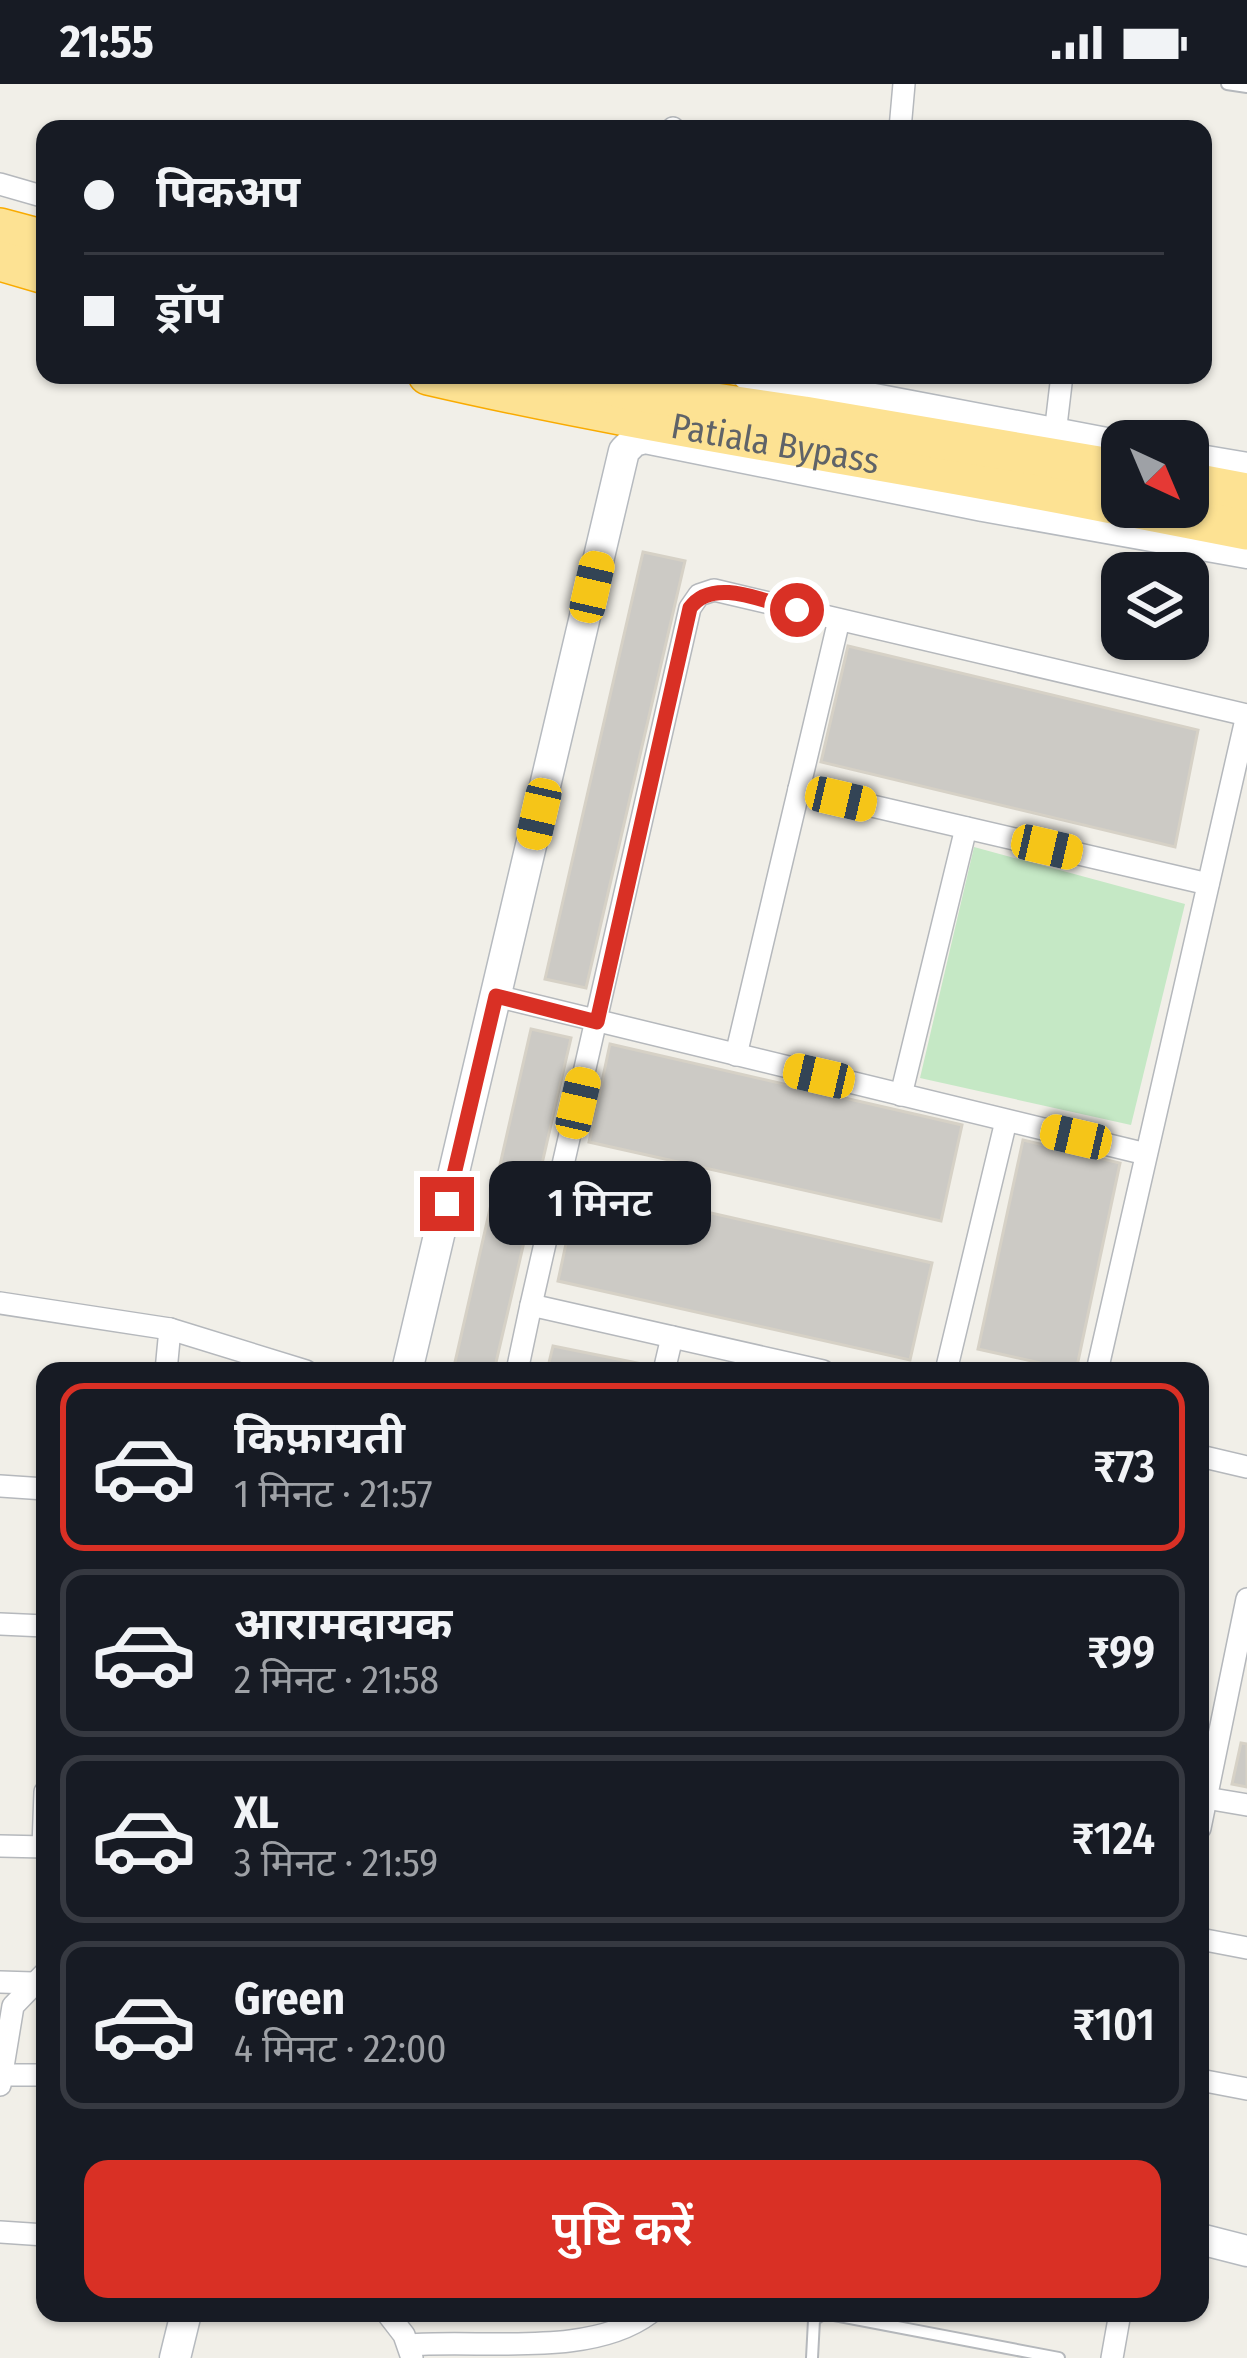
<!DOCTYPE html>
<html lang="hi">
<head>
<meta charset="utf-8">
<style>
  body { margin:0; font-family:"Fira Sans Condensed","Noto Sans Devanagari",sans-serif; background:#20242c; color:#f1f3f6; height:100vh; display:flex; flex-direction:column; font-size:45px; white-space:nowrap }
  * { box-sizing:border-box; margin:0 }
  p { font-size:39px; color:#9ea1a6 }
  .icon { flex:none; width:66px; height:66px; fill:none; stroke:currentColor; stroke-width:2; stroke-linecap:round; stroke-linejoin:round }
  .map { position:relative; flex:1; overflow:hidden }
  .drawer { position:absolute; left:36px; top:1278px; width:1173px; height:960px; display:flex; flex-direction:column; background:#171b24; border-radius:24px; box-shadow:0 3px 9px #0004 }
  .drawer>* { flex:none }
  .top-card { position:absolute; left:36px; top:36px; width:1176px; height:264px; border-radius:24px; box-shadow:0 3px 9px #0004; display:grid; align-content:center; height:264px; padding:0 48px; background:#171b24 }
  .needle { width:78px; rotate:136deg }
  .tools { position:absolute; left:1101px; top:336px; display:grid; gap:24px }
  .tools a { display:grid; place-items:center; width:108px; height:108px; border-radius:24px; background:#171b24; box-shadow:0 3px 9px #0004; font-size:60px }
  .end { position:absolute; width:54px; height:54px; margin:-27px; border:15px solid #d93025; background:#fff; box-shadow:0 0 0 6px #fff }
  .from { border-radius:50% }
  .bubble { position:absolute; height:84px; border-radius:24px; background:#171b24; box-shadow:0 3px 9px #0004; font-size:39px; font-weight:600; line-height:84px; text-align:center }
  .car { position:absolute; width:36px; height:72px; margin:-36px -18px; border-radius:15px; box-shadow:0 0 9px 3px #0007; background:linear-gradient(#f5c518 24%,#345 0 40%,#f5c518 0 76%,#345 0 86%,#f5c518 0) }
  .top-card b { display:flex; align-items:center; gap:42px; height:114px; font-size:45px }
  .top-card b+b { border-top:3px solid #363941 }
  .top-card i { width:30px; height:30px; background:#f1f3f6 }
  ul { padding:21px 0 0; list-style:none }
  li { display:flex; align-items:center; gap:36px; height:168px; margin:0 24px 18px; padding:0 24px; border:6px solid #363941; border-radius:24px }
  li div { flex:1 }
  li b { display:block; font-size:45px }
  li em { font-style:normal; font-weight:600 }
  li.selected { border-color:#d93025 }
  li>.icon { width:108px; height:108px; stroke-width:1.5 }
  .button { display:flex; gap:24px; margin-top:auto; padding:24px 48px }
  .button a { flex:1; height:138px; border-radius:24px; background:#d93025; color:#fff; font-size:48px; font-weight:600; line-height:138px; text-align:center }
  .status { display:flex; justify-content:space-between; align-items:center; height:84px; padding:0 60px; background:#171b24; direction:ltr }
  .status svg { height:33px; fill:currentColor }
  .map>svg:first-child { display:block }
</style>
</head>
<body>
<div class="status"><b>21:55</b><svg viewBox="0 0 49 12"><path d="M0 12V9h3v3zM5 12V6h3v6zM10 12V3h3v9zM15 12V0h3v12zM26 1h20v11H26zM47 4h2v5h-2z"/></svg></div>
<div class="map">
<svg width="1247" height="2274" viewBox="0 0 1247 2274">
  <rect width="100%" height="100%" fill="#f1efe8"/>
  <polygon fill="#c5e8c5" points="974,763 1185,820 1131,1041 920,994"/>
  <g fill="#cccac5" stroke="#d6d1c6" stroke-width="3">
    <polygon points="643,468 685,477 586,904 545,895"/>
    <polygon points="848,562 1198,646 1175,763 821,678"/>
    <polygon points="531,945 571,954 515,1197 494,1287 453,1287"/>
    <polygon points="610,960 962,1041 941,1137 589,1058"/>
    <polygon points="1023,1056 1120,1079 1076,1287 978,1265"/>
    <polygon points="579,1099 932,1179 910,1276 558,1197"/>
    <polygon points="553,1262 647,1281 647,1287 547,1287"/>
    <polygon points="1241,1659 1247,1660 1247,1703 1232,1700"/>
  </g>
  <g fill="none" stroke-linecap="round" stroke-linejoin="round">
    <defs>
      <g id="lane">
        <polyline points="1227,0 1247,3"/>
        <polyline points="812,2274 814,2236 824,2229 1059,2274"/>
      </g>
      <g id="street">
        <polyline points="672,45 673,44"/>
        <polyline points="900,45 904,0"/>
        <polyline points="0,100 45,113"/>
        <polyline points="1055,350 1062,291"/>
        <polyline points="799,705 1208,800"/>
        <polyline points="496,912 1146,1070"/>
        <polyline points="736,971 839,536"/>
        <polyline points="901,1011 966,744"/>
        <polyline points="0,1219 170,1245 306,1287"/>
        <polyline points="531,1221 690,524 699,511 714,506 1247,631"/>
        <polyline points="166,1287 170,1245"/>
        <polyline points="517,1287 531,1221 823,1287"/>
        <polyline points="664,1287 672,1253"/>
        <polyline points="946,1287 1006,1037"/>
        <polyline points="1097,1287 1247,631"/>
        <polyline points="1200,1372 1247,1383"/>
        <polyline points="0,1402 45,1405"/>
        <polyline points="0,1540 45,1542"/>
        <polyline points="1206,1714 1247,1721"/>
        <polyline points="1200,1744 1247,1515"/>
        <polyline points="0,1762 45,1763"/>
        <polyline points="43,1763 45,1708"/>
        <polyline points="1200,1855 1247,1864"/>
        <polyline points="0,1898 33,1899"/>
        <polyline points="1,1991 45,1991"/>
        <polyline points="1200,1996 1247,2005"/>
        <polyline points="0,2001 13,1922 45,1889"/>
        <polyline points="0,2148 45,2151"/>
        <polyline points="387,2229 404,2251 412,2274"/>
        <path d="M409,2261c73,-6 181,13 241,-32"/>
        <polyline points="1112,2274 1120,2229"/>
      </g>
      <g id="secondary">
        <polyline points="748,291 1122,362"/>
        <polyline points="1188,374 1247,384"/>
        <polyline points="407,1287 624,367 634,357 645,354 983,422 1247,469"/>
        <polyline points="1200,2155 1247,2167"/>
        <polyline points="175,2274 186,2229"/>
      </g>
      <g id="highway">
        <polyline points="0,144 45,156"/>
        <polyline points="0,177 45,190"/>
        <path id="s1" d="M428,291c229,53 463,84 694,131"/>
        <polyline points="567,291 633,307 804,332 1122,386"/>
        <polyline points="1188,398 1247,409"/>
        <polyline points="1129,423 1247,446"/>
      </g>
    </defs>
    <use href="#lane" stroke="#b5b8bc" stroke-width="14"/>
    <use href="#street" stroke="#b5b8bc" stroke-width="24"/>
    <use href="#secondary" stroke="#b6babf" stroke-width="33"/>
    <use href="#highway" stroke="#f9ab00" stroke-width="42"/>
    <use href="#lane" stroke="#fff" stroke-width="10"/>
    <use href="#street" stroke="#fff" stroke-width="21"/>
    <use href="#secondary" stroke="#fff" stroke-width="30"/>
    <use href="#highway" stroke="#fde293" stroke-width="39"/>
  </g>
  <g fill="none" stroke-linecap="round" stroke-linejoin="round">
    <path stroke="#d93025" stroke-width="15" d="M447,1120l49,-208 101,26 93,-414c23,-32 75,-6 107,2"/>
  </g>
  <g text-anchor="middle" stroke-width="9" stroke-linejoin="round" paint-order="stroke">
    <g font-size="36" fill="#5f6368" stroke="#fff">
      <text dy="13" stroke="none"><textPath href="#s1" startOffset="354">Patiala Bypass</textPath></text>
    </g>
  </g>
</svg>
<div class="tools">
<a><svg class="needle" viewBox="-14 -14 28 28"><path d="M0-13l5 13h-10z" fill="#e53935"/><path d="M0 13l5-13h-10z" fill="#9ea1a6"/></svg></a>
<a><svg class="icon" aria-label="layers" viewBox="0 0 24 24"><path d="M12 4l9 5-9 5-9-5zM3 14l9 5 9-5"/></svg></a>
</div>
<i class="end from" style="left:797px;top:526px"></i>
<i class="end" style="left:447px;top:1120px"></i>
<div class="bubble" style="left:489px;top:1077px;width:222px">1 मिनट</div>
<i class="car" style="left:592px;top:503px;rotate:13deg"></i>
<i class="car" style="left:841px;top:715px;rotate:103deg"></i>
<i class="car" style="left:539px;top:730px;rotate:193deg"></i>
<i class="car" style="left:1047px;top:763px;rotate:103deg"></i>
<i class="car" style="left:819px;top:992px;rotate:283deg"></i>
<i class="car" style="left:578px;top:1019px;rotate:13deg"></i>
<i class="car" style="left:1076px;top:1053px;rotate:283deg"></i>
<div class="top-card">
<b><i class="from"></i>पिकअप</b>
<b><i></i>ड्रॉप</b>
</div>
<section class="drawer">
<ul>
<li class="selected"><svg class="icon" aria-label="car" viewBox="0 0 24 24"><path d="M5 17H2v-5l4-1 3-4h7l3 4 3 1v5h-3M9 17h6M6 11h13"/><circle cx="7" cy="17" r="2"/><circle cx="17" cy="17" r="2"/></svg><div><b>किफ़ायती</b><p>1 मिनट · 21:57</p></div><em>₹73</em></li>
<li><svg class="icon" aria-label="car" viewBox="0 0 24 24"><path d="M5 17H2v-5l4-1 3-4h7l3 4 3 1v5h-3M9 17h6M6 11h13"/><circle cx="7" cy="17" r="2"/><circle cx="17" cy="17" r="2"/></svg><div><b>आरामदायक</b><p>2 मिनट · 21:58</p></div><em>₹99</em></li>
<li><svg class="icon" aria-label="car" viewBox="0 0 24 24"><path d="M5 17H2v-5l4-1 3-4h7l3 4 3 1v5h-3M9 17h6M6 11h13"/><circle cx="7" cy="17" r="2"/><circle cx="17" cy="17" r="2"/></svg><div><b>XL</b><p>3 मिनट · 21:59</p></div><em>₹124</em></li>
<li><svg class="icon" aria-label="car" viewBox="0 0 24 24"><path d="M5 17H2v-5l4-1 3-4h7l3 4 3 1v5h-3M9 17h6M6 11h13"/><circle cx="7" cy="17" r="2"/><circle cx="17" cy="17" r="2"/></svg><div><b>Green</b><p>4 मिनट · 22:00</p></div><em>₹101</em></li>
</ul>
<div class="button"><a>पुष्टि करें</a></div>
</section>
</div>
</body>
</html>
